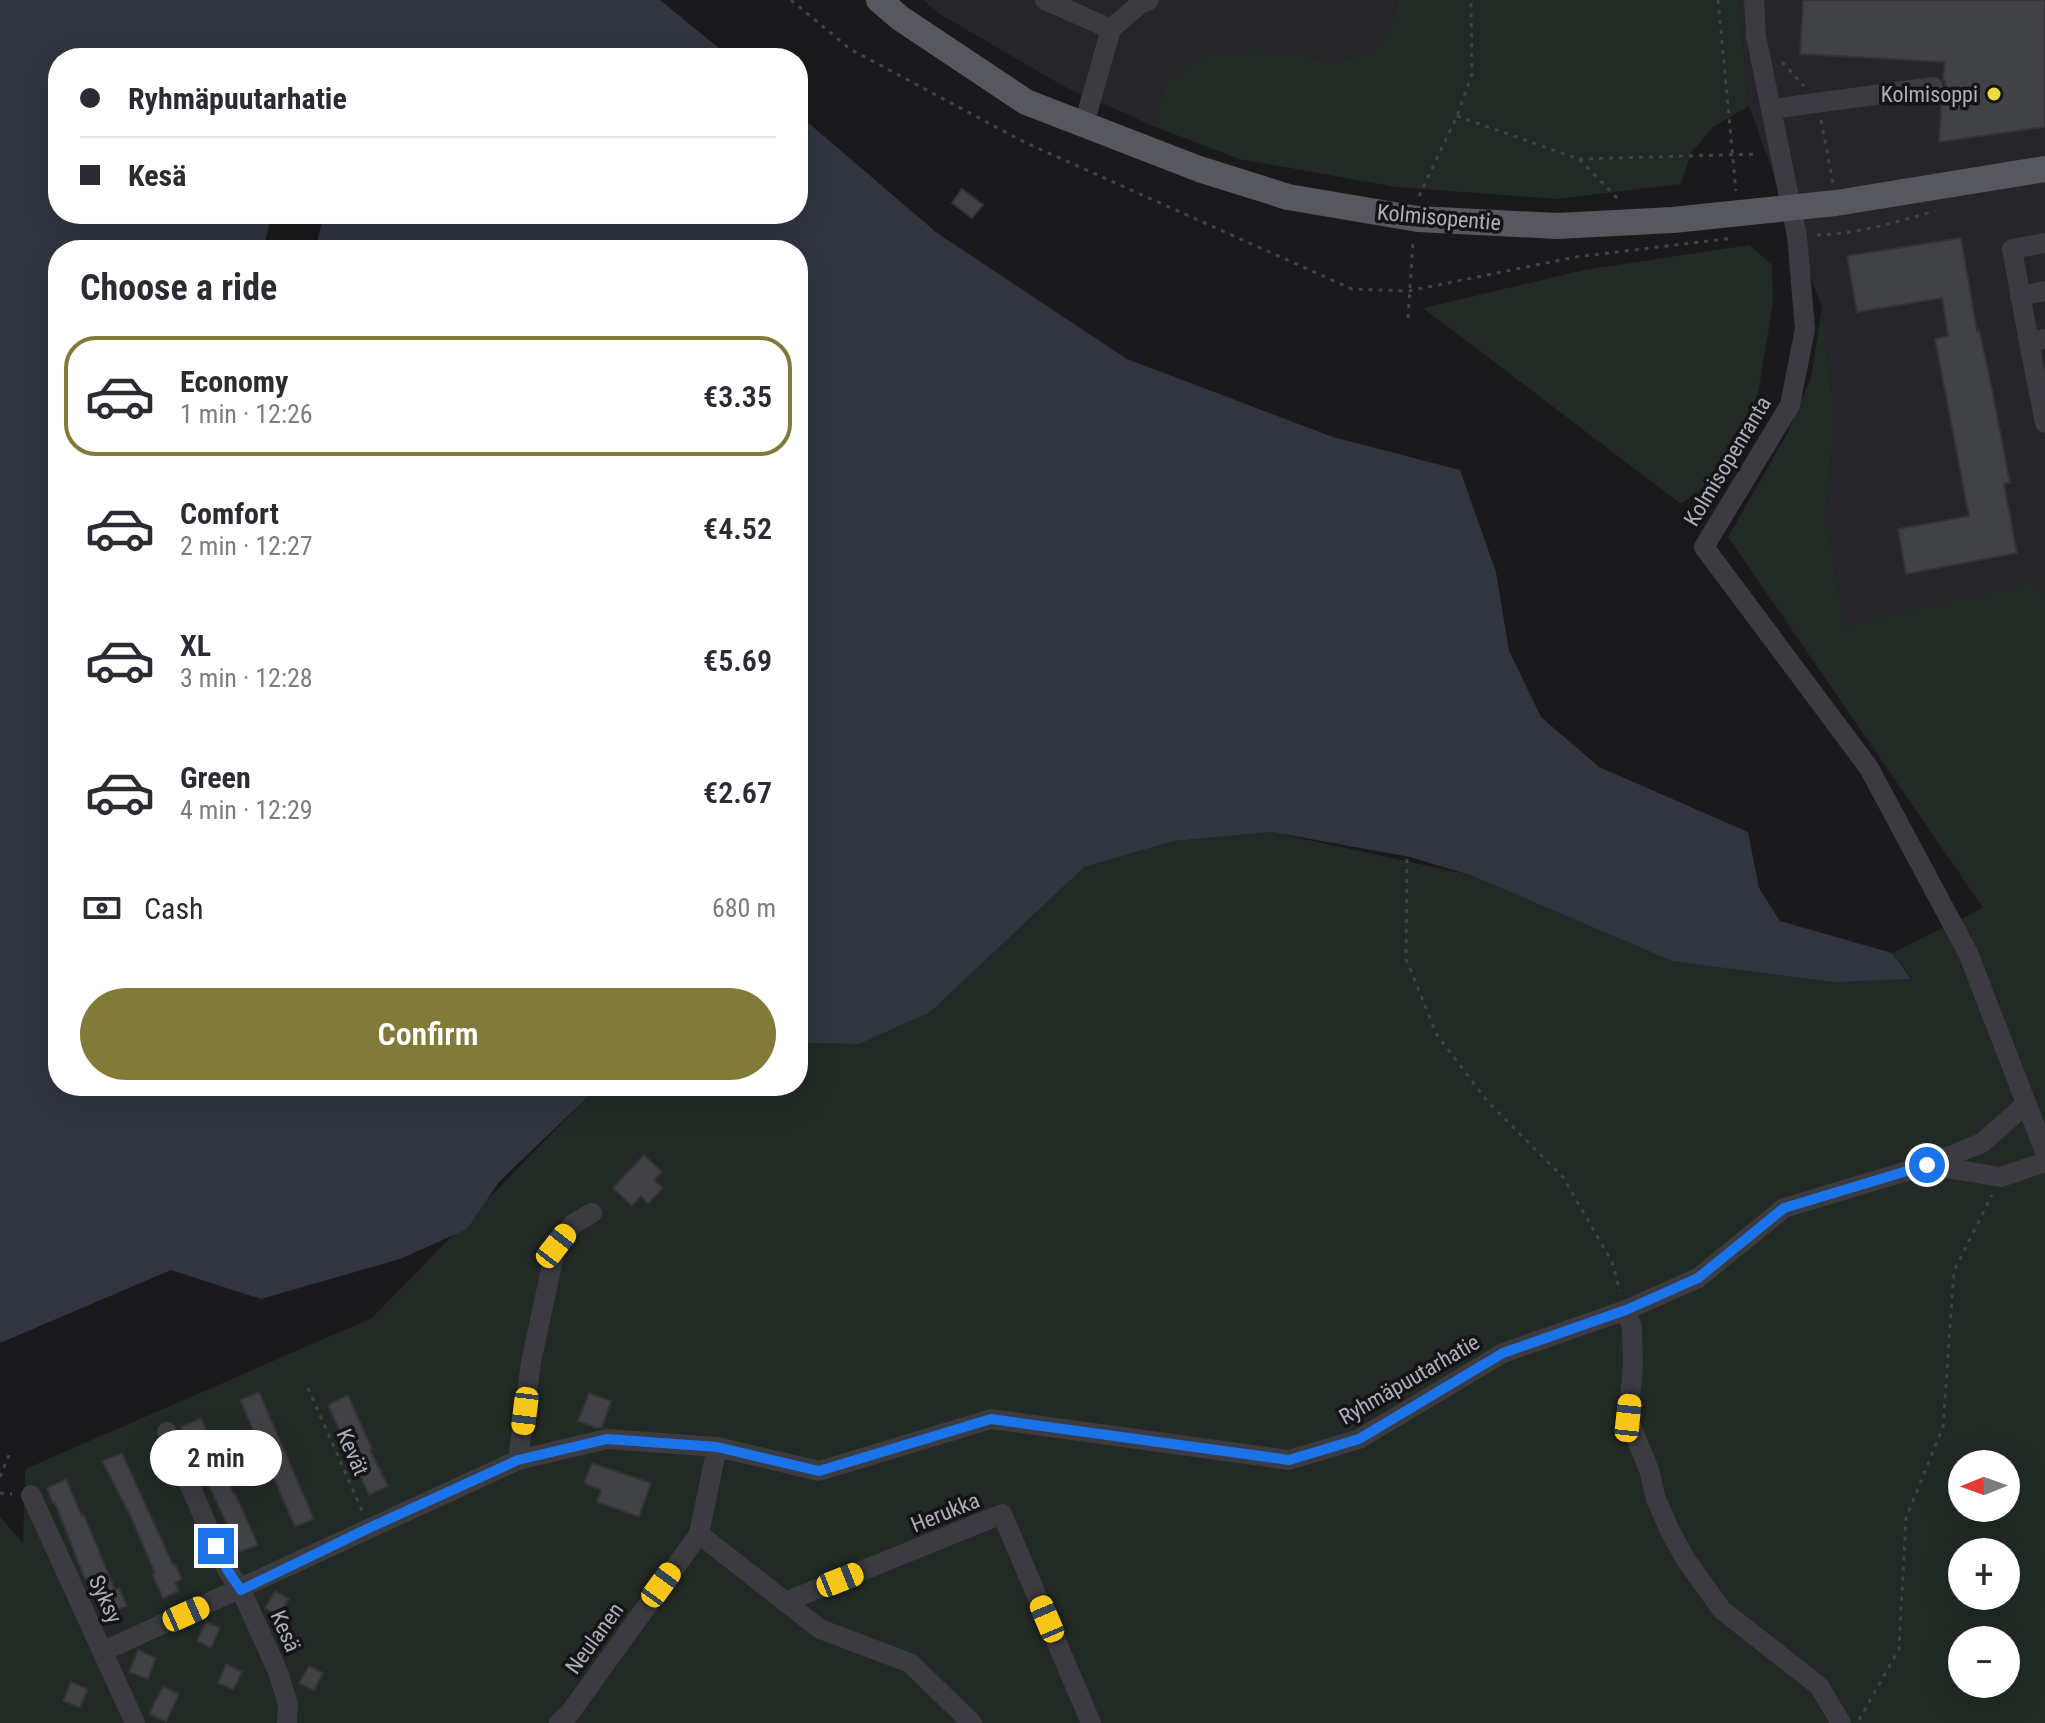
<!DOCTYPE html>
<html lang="en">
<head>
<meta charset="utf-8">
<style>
  body { margin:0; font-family:"Roboto Condensed",sans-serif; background:#f2f2f3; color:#2b2b33; height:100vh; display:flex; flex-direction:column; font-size:30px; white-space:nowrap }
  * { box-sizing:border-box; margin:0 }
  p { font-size:26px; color:#7c7c81 }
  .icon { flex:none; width:44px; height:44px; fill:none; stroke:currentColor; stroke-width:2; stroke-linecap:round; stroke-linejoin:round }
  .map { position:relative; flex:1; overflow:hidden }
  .side { position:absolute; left:48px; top:240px; width:760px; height:856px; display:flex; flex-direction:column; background:#fff; border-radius:32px; box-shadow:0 8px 32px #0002 }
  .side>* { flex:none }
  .top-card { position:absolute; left:48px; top:48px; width:760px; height:176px; border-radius:32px; box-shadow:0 8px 32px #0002; display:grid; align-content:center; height:176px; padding:0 32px; background:#fff }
  .needle { width:52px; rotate:269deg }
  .buttons { position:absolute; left:1948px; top:1450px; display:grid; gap:16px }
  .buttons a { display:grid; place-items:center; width:72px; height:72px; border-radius:50%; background:#fff; box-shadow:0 8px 32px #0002; font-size:40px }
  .end { position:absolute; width:36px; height:36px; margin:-18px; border:10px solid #1a73e8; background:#fff; box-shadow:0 0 0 4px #fff }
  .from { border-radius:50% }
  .bubble { position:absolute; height:56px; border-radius:28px; background:#fff; box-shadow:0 8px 32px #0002; font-size:26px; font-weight:600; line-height:56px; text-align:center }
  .car { position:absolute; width:24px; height:48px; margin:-24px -12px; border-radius:10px; box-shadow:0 0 6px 2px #0007; background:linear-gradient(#f5c518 24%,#345 0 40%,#f5c518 0 76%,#345 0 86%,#f5c518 0) }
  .top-card b { display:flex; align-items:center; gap:28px; height:76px; font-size:30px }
  .top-card b+b { border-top:2px solid #e1e1e2 }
  .top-card i { width:20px; height:20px; background:#2b2b33 }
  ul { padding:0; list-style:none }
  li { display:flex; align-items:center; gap:24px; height:120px; margin:0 16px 12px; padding:0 16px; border:4px solid transparent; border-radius:32px }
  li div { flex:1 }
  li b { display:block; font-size:30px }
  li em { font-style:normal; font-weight:600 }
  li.on { border-color:#827a39 }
  li>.icon { width:72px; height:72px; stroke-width:1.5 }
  h2 { padding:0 32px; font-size:36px; line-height:96px }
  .pay { display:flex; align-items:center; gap:20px; height:88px; padding:0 32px; font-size:30px }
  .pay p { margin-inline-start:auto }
  .button { display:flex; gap:16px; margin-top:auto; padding:16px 32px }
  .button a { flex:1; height:92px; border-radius:48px; background:#827a39; color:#fff; font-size:32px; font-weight:600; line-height:92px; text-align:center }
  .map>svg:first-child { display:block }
</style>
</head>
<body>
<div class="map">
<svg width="2045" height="1723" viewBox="0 0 2045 1723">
  <rect width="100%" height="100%" fill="#1a191c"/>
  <g fill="#262529">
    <polygon points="923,0 1398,0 1390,29 1372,54 1331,60 1259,49 1165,82 1153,126 1063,86 940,14"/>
    <polygon points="1739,0 2045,0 2045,595 2035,582 1845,625 1826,516 1835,419 1822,308 1749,106"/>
  </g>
  <g fill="#212a24" fill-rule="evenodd">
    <polygon points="1398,0 1739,0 1749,106 1713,127 1691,153 1681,184 1557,199 1396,187 1239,159 1153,126 1165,82 1209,53 1259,49 1331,60 1372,54 1390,29"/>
    <polygon points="1749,245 1772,265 1773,304 1758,394 1715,479 1681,504 1423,308 1584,270"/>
    <path d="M1822,308l13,111 -9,97 19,109 191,-44 9,14v1128h-2045v-206l23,26 2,-74 347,-151 218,-224 20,-8h188v-43l61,1 225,-177 90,-26 98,-9 198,43 202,86 239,17 -19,-25 91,-45 -255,-371 60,-105 23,-55zM1962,1464h44v44h-44zM1962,1552h44v44h-44zM1962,1640h44v44h-44z"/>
  </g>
  <g fill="#303540">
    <polygon points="0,0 660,0 731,58 58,58 58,214 272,214 263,250 58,250 58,1086 599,1086 499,1182 467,1229 400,1259 261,1299 171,1270 0,1343"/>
    <polygon points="798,114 937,233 1127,359 1333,437 1460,470 1496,572 1509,651 1541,717 1599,767 1748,832 1759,888 1780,921 1892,953 1911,979 1833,982 1672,961 1470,875 1410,857 1272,832 1174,841 1084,867 930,1012 859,1044 798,1043 798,250 315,250 324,214 798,214"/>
  </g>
  <g fill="#414246" stroke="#343438" stroke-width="2">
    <polygon points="1803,0 2045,0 2045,127 1939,142 1942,96 1946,86 1943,79 1945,62 1800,54"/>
    <polygon points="962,189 983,205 972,218 952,203"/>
    <polygon points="1961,238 1977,331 1979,330 1989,374 2010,483 2004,484 2017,553 1906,574 1898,529 1969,516 1935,339 1948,336 1942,298 1857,312 1847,256"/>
    <polygon points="644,1155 662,1172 654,1180 663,1188 648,1204 641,1196 632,1206 613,1188"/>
    <polygon points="259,1392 314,1519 295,1527 240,1400"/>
    <polygon points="589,1393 611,1401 602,1427 596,1428 578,1421"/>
    <polygon points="348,1395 372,1449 370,1450 388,1486 369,1495 328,1405"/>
    <polygon points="201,1418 233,1493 235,1493 258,1545 240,1552 206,1479 204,1480 181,1427"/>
    <polygon points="122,1453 173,1565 175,1564 182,1579 175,1583 179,1591 163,1598 152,1574 155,1573 129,1513 102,1461"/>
    <polygon points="592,1463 651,1483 639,1517 597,1502 601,1490 584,1483"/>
    <polygon points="66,1479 82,1516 84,1515 115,1590 119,1588 127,1606 105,1615 89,1578 85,1579 55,1503 53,1503 47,1488"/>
    <polygon points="275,1591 289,1599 279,1616 265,1608"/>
    <polygon points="206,1622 220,1628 211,1648 197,1641"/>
    <polygon points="138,1650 156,1658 148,1679 129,1672"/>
    <polygon points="226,1664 242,1672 233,1690 218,1683"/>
    <polygon points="309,1666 323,1673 314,1691 299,1683"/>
    <polygon points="71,1682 88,1689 80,1708 63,1701"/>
    <polygon points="163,1686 179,1694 166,1722 149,1714"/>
  </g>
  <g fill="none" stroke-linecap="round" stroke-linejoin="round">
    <g stroke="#414148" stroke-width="3" stroke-dasharray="4 6" stroke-linecap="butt">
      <polyline points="791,0 850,49 1024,142 1352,289 1409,291 1575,257 1734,238"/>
      <polyline points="1718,0 1736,191"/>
      <polyline points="1782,62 1804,86"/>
      <polyline points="1457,116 1579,159 1620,201"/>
      <polyline points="1821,120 1833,183"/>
      <polyline points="1579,159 1759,154"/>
      <polyline points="1419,196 1457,116 1472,74 1471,0"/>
      <path d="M1817,235c41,-1 79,-13 118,-24"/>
      <polyline points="1408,318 1413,242"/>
      <polyline points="1407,859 1406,959 1437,1035 1488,1102 1563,1177 1612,1262 1620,1291"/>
      <polyline points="308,1388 363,1513"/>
      <polyline points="0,1477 9,1455"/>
      <polyline points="0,1493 12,1494"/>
      <polyline points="1859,1720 1899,1649 1906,1518 1943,1427 1954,1271 1992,1195"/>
    </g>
    <g stroke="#3b3b41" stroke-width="20">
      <polyline points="1045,0 1111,29"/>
      <polyline points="1754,0 1756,36 1797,236 1805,329 1790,405 1704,547 1869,768 1968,953 2045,1152"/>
      <polyline points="1771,109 1933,87"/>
      <polyline points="1084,124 1111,29 1140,4 1149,0"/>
      <polyline points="2045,243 2012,249 2029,342 2045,339"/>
      <polyline points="2020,296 2045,291"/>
      <polyline points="2029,342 2045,423"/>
      <polyline points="1927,1165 2001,1177 2045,1162"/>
      <polyline points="1626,1310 1632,1327 1633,1366 1628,1418 1649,1470 1656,1499 1670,1531 1686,1560 1722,1610 1819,1686 1841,1723"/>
      <polyline points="167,1432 216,1546 228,1571 241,1590 278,1672 288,1704 287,1723"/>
      <polyline points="518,1460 607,1439 717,1447 819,1471 991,1419 1289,1460 1359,1439 1503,1353 1626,1310 1698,1278 1784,1208 1927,1165 1982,1143 2026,1104"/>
      <polyline points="31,1495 135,1723"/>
      <polyline points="699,1534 820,1629 910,1663 972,1723"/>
      <polyline points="785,1602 1002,1514 1091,1723"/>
      <polyline points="104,1651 518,1460 531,1362 556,1246 573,1224 592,1213"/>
      <polyline points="559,1723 569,1714 699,1534 717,1447"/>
    </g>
    <polyline stroke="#57575f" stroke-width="26" points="879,0 900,18 1026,102 1199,169 1288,197 1418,219 1557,226 1673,220 1836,203 2045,169"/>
  </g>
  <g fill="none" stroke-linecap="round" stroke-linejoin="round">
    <polyline stroke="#1a73e8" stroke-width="10" points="216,1546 228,1571 241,1590 369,1528 518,1460 607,1439 717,1447 819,1471 991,1419 1289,1460 1359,1439 1503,1353 1626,1310 1698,1278 1784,1208 1927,1165"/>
  </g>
  <circle fill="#edda40" stroke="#151417" stroke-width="3" cx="1994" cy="94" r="8"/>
  <g text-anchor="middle" stroke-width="7" stroke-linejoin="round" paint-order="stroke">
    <g font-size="22" fill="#acaebb" stroke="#151417" text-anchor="end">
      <text x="1978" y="102">Kolmisoppi</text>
    </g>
    <g font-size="22" fill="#acaebb" stroke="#151417">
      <text transform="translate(1439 217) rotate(5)" y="8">Kolmisopentie</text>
      <text transform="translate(1727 461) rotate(-59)" y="8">Kolmisopenranta</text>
      <text transform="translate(1409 1379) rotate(-30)" y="8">Ryhmäpuutarhatie</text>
      <text transform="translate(353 1452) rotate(66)" y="8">Kevät</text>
      <text transform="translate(945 1512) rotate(-22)" y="8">Herukka</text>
      <text transform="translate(106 1599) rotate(65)" y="8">Syksy</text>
      <text transform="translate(286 1631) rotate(66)" y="8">Kesä</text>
      <text transform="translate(594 1638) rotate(-54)" y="8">Neulanen</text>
    </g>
  </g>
</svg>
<div class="buttons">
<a><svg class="needle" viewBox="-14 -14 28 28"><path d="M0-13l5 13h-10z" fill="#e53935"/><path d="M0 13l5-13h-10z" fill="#7c7c81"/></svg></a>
<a>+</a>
<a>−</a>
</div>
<i class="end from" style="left:1927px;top:1165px"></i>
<i class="end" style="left:216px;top:1546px"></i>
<div class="bubble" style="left:150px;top:1430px;width:132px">2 min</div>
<i class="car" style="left:556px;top:1246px;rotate:38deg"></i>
<i class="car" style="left:525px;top:1411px;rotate:187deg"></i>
<i class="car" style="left:1628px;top:1418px;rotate:6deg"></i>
<i class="car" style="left:840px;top:1580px;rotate:68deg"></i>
<i class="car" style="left:661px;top:1585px;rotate:36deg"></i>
<i class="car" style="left:186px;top:1614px;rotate:66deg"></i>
<i class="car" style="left:1047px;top:1619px;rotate:337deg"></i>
<div class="top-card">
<b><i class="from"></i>Ryhmäpuutarhatie</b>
<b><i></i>Kesä</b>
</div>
<section class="side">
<h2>Choose a ride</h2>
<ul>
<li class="on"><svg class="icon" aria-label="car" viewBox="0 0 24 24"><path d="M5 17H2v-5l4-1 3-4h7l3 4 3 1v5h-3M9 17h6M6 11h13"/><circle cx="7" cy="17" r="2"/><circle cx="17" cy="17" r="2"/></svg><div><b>Economy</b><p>1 min · 12:26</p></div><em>€3.35</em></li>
<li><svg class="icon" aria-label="car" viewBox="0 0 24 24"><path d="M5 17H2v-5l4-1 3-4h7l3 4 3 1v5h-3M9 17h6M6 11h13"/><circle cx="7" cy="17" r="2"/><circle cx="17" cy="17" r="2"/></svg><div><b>Comfort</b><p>2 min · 12:27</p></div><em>€4.52</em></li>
<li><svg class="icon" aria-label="car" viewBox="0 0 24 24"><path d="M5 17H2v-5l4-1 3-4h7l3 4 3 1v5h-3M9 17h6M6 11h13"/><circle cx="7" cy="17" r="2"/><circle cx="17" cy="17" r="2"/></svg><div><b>XL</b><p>3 min · 12:28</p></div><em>€5.69</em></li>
<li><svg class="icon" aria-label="car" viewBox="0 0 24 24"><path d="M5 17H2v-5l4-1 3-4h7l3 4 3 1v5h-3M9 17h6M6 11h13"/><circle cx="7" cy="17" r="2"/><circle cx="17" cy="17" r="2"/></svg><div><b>Green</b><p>4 min · 12:29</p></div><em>€2.67</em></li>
</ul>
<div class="pay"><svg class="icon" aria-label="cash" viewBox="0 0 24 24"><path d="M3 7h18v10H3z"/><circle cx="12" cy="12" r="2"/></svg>Cash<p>680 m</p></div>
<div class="button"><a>Confirm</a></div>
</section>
</div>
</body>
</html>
